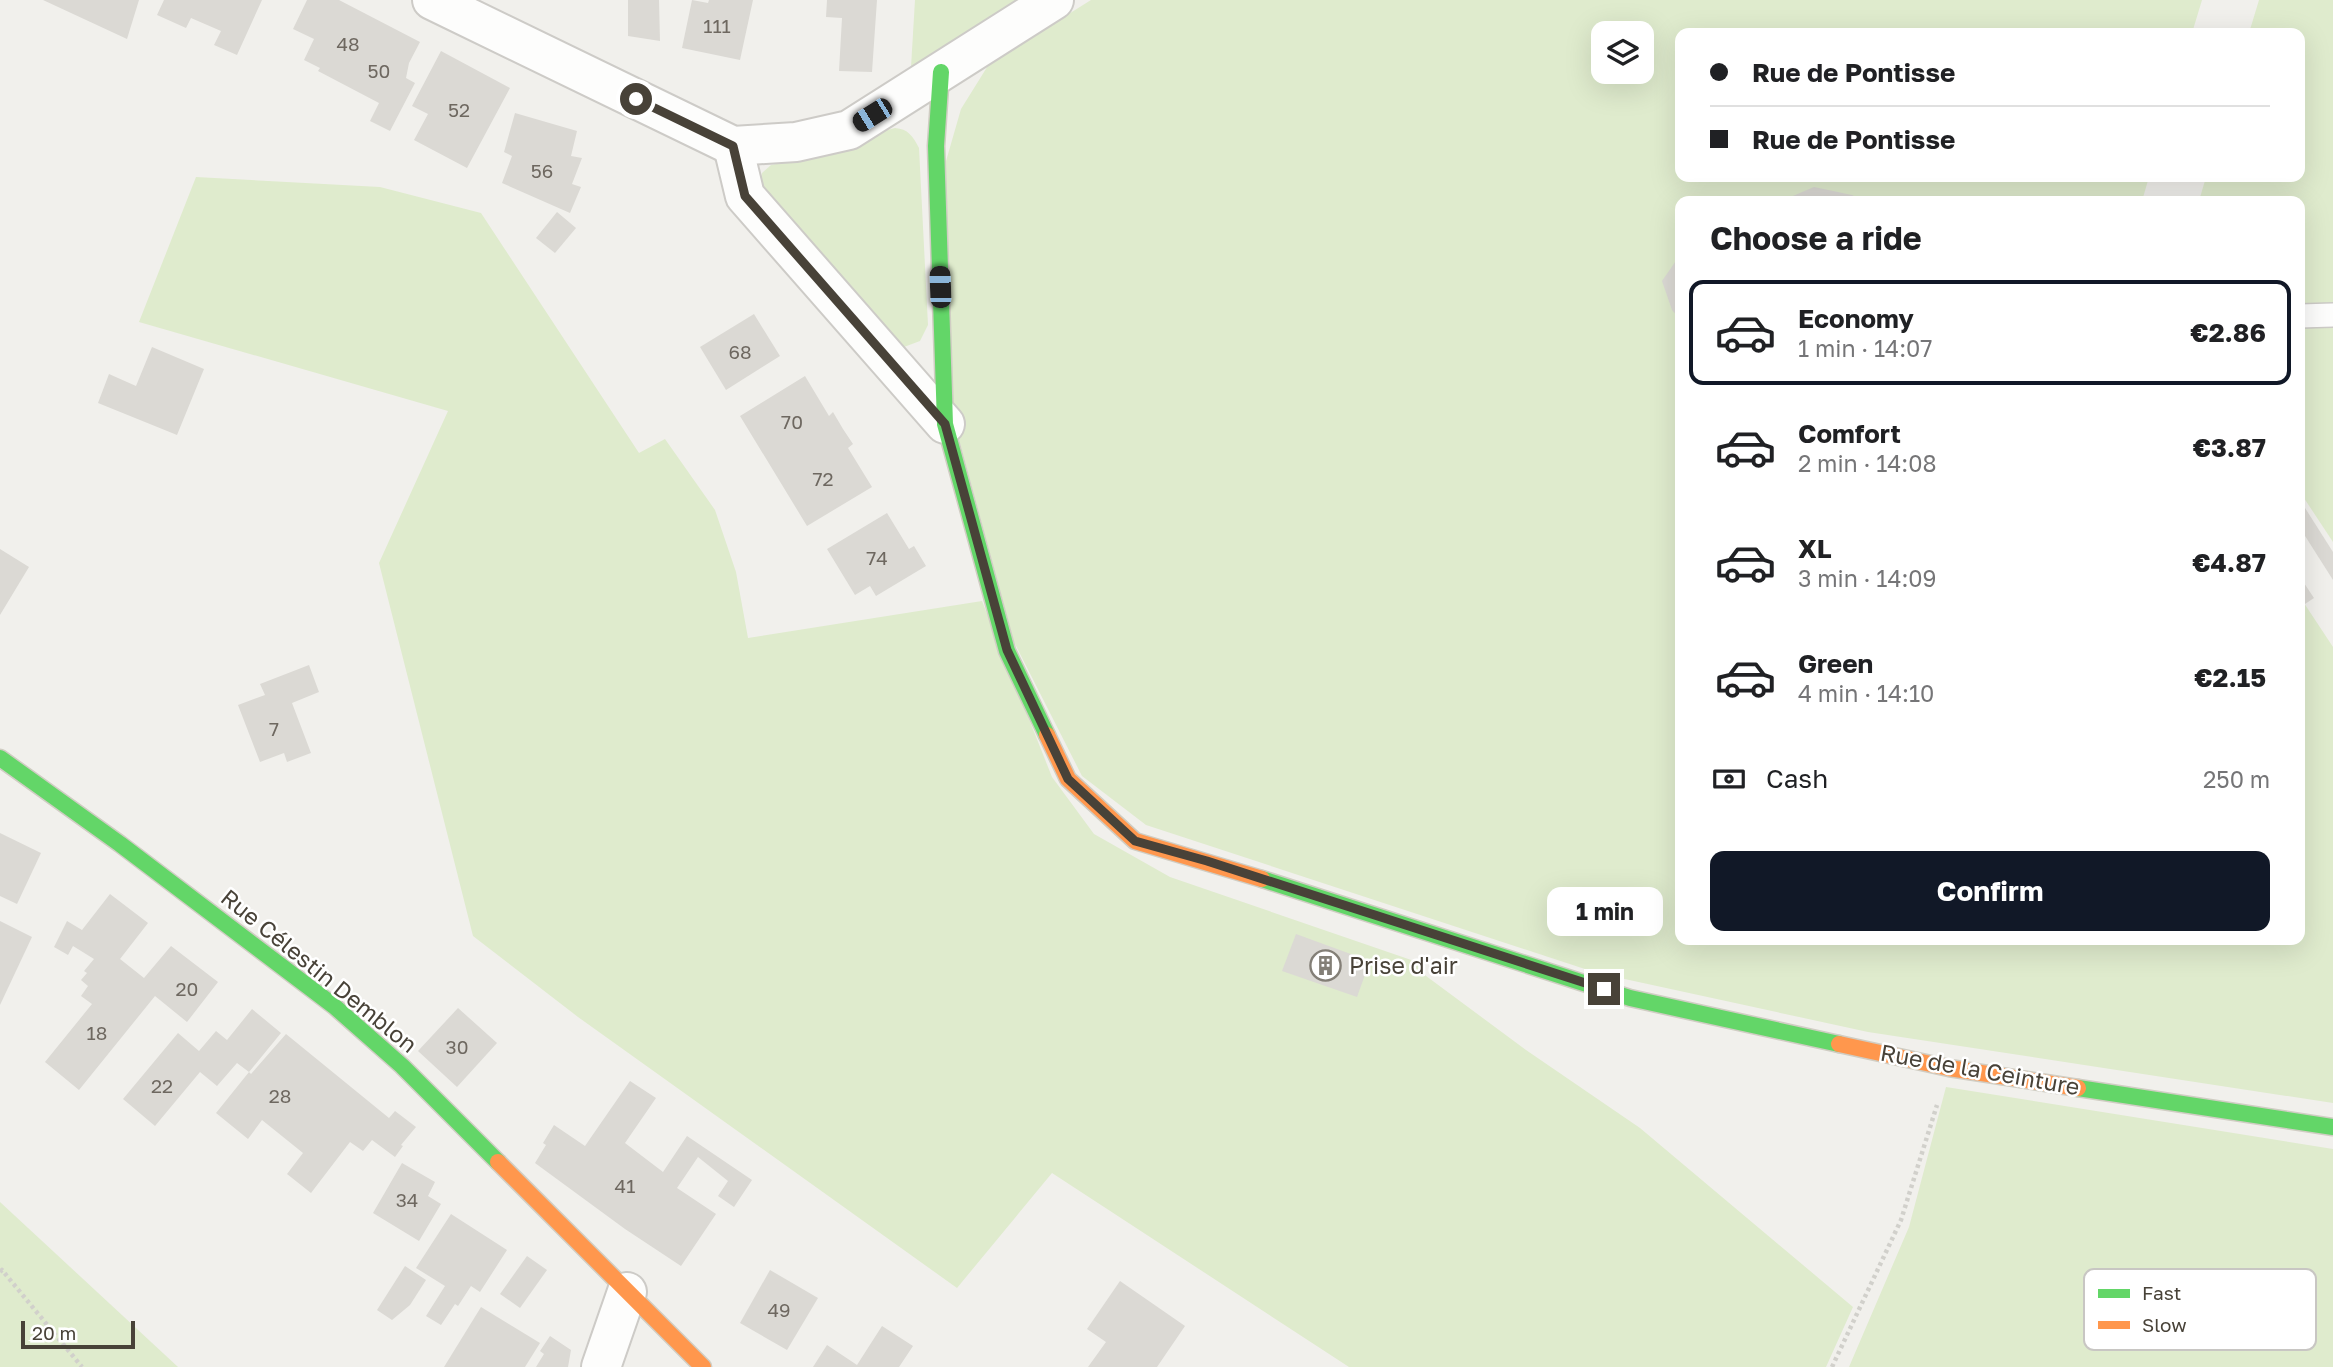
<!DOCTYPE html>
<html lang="en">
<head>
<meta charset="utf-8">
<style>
  body { margin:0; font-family:"Golos Text",sans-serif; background:#f6f6f6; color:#202124; height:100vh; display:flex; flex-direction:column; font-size:26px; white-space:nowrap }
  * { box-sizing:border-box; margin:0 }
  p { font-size:23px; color:#757577 }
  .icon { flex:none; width:38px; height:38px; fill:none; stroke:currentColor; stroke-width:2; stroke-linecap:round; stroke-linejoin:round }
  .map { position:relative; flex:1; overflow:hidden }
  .side { position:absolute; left:1675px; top:196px; width:630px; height:749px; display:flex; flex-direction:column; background:#fff; border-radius:14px; box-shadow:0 7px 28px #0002 }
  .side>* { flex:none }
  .guide { position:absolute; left:1675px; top:28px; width:630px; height:154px; border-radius:14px; box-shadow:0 7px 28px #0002; display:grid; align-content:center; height:154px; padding:0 35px; background:#fff }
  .tools { position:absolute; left:1591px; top:21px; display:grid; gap:14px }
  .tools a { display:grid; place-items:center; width:63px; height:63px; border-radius:14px; background:#fff; box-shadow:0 7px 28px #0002; font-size:35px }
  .scale { position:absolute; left:21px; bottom:18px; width:114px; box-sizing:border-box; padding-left:7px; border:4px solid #484238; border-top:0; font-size:19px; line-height:24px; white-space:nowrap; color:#484238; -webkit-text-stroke:5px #fff; paint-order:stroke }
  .end { position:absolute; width:32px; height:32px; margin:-16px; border:9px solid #484238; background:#fff; box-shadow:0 0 0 4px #fff }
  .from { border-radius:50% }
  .bubble { position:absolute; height:49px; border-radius:14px; background:#fff; box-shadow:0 7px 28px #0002; font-size:23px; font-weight:700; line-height:49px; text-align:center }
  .car { position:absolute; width:21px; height:42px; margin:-21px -10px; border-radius:9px; box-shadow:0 0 5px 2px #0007; background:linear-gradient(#222 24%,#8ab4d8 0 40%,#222 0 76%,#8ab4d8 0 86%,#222 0) }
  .guide b { display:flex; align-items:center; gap:24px; height:66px; font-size:26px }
  .guide b+b { border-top:2px solid #e0e0e0 }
  .guide i { width:18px; height:18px; background:#202124 }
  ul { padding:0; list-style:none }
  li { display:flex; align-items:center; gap:21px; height:105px; margin:0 14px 10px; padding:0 21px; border:4px solid transparent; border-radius:14px }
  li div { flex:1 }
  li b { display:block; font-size:26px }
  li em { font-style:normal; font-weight:700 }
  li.active { border-color:#111827 }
  li>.icon { width:63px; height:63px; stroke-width:1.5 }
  h2 { padding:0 35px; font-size:32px; line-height:84px }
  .pay { display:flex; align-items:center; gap:18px; height:77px; padding:0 35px; font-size:26px }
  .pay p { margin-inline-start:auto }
  .action { display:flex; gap:14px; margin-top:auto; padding:14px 35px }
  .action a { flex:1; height:80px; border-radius:14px; background:#111827; color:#fff; font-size:28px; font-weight:700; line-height:80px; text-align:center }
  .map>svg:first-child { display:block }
</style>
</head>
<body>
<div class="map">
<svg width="2333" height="1367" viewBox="0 0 2333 1367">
  <rect width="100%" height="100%" fill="#f1f0ec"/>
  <g fill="#dfebcd" fill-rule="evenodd">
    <polygon points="915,0 1017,0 911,67"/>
    <path d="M1091,0h1111l-10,33h-512v144h469l-7,24h-462v739h620v-343l33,50v456l-465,-71 -271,-59 -451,-148 -64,-49 -68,-134 -60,-221 -12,-246 19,-66 28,-45zM1603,33h39v39h-39z"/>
    <polygon points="2259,0 2333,0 2333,542 2300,492 2300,201 2199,201 2206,177 2300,177 2300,33 2249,33"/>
    <path d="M895,128c13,1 18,8 24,20l9,177 -8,16 -16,6 -19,-7 -126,-156 3,-11 9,-8 63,-12 49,-22z"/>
    <polygon points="196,177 380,187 481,213 639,453 665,439 715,510 736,572 748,638 982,601 1052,777 1094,834 1170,877 1420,963 1418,970 1526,1050 1640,1128 1853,1307 1826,1367 1349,1367 1052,1173 957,1288 578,1017 473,936 379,563 448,411 139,322"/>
    <polygon points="1946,1087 2333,1149 2333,1367 1849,1367 1909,1227"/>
    <polygon points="0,1202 178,1367 0,1367"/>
  </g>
  <g fill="#dbd9d4">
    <polygon points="43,0 139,0 127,39"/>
    <polygon points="164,0 262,0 237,55 214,45 221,31 191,18 186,28 157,15"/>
    <polygon points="307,0 339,0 420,42 409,63 406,78 415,83 390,131 370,121 379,103 318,71 320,68 304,60 314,39 293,29"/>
    <polygon points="628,0 659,0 660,41 628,36"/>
    <polygon points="692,0 708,3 709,0 753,0 740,60 682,48"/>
    <polygon points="827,0 877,0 872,72 839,71 842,18 826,17"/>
    <polygon points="441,51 510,88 467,168 414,140 428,114 412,106"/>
    <polygon points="515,113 577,131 571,156 582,158 572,184 581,187 570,213 502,183 512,156 504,152"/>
    <polygon points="1814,187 1852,195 1863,201 1781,201"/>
    <polygon points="557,212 576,228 555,253 536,238"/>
    <polygon points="1680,255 1680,319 1672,310 1662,281"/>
    <polygon points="754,314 780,356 726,390 700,347"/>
    <polygon points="152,347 204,369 177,435 98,403 109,374 136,386"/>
    <polygon points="805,376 829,416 833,412 843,429 853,444 848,448 872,487 807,526 740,416"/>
    <polygon points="1679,379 1680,426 1678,426 1675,394"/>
    <polygon points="2300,500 2333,552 2333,580 2300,528"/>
    <polygon points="887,513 909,549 914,546 926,566 876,596 870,586 855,595 827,549"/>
    <polygon points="0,549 29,567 0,615"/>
    <polygon points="2300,577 2314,598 2302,606 2300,602"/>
    <polygon points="309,665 319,692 292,703 311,753 287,762 284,753 260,762 238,705 265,695 260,684"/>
    <polygon points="0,833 41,853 17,904 0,896"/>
    <polygon points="110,894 148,923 120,959 144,978 171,946 218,982 187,1022 155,996 79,1090 45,1062 92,1004 81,996 88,986 81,980 87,973 84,971 94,959 73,946 68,955 54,947 67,921 82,930"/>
    <polygon points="0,921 32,937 0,1005"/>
    <polygon points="1296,934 1370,961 1357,997 1282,971"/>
    <polygon points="458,1008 497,1043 457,1087 418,1051"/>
    <polygon points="252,1009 281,1033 249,1072 237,1063 217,1086 200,1072 155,1126 123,1099 178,1033 199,1051 216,1031 227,1040"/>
    <polygon points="286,1034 389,1118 395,1111 416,1127 401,1145 403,1146 395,1157 372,1140 363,1151 350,1142 311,1193 287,1174 303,1153 262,1120 248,1139 216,1113 249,1072 251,1074"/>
    <polygon points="630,1081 656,1098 625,1143 663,1172 687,1136 752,1180 734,1207 718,1196 728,1181 698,1157 677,1188 716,1214 681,1266 625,1229 535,1163 546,1145 543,1143 554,1125 585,1146"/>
    <polygon points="402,1163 435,1182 428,1196 441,1204 419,1241 373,1213"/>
    <polygon points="451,1214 507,1250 480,1292 471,1286 458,1306 455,1304 441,1325 426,1316 445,1286 416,1268"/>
    <polygon points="527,1256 547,1270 520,1308 500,1294"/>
    <polygon points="405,1266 426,1280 410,1305 392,1320 377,1310"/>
    <polygon points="770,1270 818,1298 787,1350 740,1323"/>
    <polygon points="1120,1281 1185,1326 1157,1367 1088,1367 1106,1342 1087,1329"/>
    <polygon points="481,1307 540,1343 525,1367 444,1367"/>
    <polygon points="882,1326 913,1346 899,1367 813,1367 827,1345 857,1365"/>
    <polygon points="550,1336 571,1350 568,1367 536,1367 544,1354 540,1351"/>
  </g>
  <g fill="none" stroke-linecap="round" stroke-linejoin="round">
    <defs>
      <polyline id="lane" points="2300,316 2333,315"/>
      <g id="street">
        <polyline points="432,0 733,146 796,142 849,130 1054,0"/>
        <polyline points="733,146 745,196 945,424"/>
        <polyline points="601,1367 627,1292"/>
      </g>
      <g id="fast">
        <polyline points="941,72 936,146 945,424 1007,651 1047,735"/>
        <polyline points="0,758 120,844 334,1006 402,1066 498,1162"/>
        <polyline points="1262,879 1630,998 1839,1044"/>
        <polyline points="2078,1088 2333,1127"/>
      </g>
      <g id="slow">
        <polyline points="1047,735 1068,779 1135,841 1262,879"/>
        <polyline points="1839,1044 1949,1068 2078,1088"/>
        <polyline points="498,1162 703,1367"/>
      </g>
    </defs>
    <use href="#lane" stroke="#cdcbc7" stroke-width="26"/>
    <use href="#street" stroke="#cdcbc7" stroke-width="42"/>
    <use href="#fast" stroke="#d0cdc3" stroke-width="19"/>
    <use href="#slow" stroke="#d0cdc3" stroke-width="19"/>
    <g stroke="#d1d0cb" stroke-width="4.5" stroke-dasharray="3.5 3.5" stroke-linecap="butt">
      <polyline points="0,1272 2,1270 82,1367"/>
      <polyline points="1832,1367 1901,1220 1937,1105"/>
    </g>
    <use href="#lane" stroke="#fdfdfc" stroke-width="23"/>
    <use href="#street" stroke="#fdfdfc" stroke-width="38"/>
    <use href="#fast" stroke="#63d668" stroke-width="16"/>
    <use href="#slow" stroke="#ff974d" stroke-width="16"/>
  </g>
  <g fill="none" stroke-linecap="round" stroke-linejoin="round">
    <polyline stroke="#484238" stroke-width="9" points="636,99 733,146 745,196 945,424 1007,650 1068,779 1135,841 1207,861 1604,989"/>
  </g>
  <defs>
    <symbol id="building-ring" viewBox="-11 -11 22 22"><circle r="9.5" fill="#fff" stroke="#837f77" stroke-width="1.5"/><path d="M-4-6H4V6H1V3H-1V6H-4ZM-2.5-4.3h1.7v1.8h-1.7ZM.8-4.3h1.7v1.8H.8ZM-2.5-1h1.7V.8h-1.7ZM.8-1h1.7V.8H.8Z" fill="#837f77"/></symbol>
  </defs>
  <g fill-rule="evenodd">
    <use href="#building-ring" x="1308" y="948" width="35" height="35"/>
  </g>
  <g text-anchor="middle" stroke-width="5" stroke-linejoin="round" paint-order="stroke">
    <g font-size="19" fill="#6e6860">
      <text x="717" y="33">111</text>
      <text x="348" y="51">48</text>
      <text x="379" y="78">50</text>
      <text x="459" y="117">52</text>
      <text x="542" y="178">56</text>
      <text x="740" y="359">68</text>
      <text x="792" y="429">70</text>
      <text x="823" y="486">72</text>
      <text x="877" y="565">74</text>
      <text x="274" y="736">7</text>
      <text x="187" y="996">20</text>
      <text x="97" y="1040">18</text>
      <text x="457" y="1054">30</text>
      <text x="162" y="1093">22</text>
      <text x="280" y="1103">28</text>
      <text x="625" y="1193">41</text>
      <text x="407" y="1207">34</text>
      <text x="779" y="1317">49</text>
    </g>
    <g font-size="23" fill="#484238" stroke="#fff" text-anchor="start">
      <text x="1349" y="974">Prise d'air</text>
    </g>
    <g font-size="23" fill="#484238" stroke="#fff">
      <text transform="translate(319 971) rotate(39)" y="8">Rue Célestin Demblon</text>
      <text transform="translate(1980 1070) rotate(10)" y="8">Rue de la Ceinture</text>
    </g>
  </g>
  <rect x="2084" y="1269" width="232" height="81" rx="10" fill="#fff" stroke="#c8c6c3" stroke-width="2"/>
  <rect x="2098" y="1289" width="32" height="9" fill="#63d668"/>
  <rect x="2098" y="1321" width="32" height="8" fill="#ff974d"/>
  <g font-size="19" fill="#484238">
    <text x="2142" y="1300">Fast</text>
    <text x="2142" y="1332">Slow</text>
  </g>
</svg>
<div class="tools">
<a><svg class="icon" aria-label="layers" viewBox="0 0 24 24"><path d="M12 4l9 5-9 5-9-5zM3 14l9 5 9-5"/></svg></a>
</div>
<div class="scale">20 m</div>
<i class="end from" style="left:636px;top:99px"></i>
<i class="end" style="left:1604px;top:989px"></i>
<div class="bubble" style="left:1547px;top:887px;width:116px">1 min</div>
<i class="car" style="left:872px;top:115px;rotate:238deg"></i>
<i class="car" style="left:940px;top:287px;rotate:358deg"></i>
<div class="guide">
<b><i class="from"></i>Rue de Pontisse</b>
<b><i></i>Rue de Pontisse</b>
</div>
<section class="side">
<h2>Choose a ride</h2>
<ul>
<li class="active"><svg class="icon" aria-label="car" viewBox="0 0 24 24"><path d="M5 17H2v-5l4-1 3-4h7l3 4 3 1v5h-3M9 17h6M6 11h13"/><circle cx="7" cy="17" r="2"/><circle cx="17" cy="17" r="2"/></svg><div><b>Economy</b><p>1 min · 14:07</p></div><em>€2.86</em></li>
<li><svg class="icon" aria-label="car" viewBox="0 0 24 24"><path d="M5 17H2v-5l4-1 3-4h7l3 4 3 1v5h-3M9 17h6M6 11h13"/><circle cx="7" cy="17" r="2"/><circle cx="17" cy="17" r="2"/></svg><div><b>Comfort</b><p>2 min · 14:08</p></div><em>€3.87</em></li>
<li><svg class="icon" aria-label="car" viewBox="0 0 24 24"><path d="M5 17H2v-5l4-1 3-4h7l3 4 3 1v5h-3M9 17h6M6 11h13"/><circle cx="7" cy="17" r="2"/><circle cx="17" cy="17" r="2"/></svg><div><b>XL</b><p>3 min · 14:09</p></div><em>€4.87</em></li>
<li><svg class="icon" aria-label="car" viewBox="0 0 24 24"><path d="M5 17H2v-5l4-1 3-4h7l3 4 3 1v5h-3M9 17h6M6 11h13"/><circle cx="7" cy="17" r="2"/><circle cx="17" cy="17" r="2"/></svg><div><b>Green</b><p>4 min · 14:10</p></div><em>€2.15</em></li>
</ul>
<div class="pay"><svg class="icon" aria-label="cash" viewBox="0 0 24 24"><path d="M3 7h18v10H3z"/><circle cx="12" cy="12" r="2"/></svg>Cash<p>250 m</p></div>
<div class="action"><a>Confirm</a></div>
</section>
</div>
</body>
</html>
